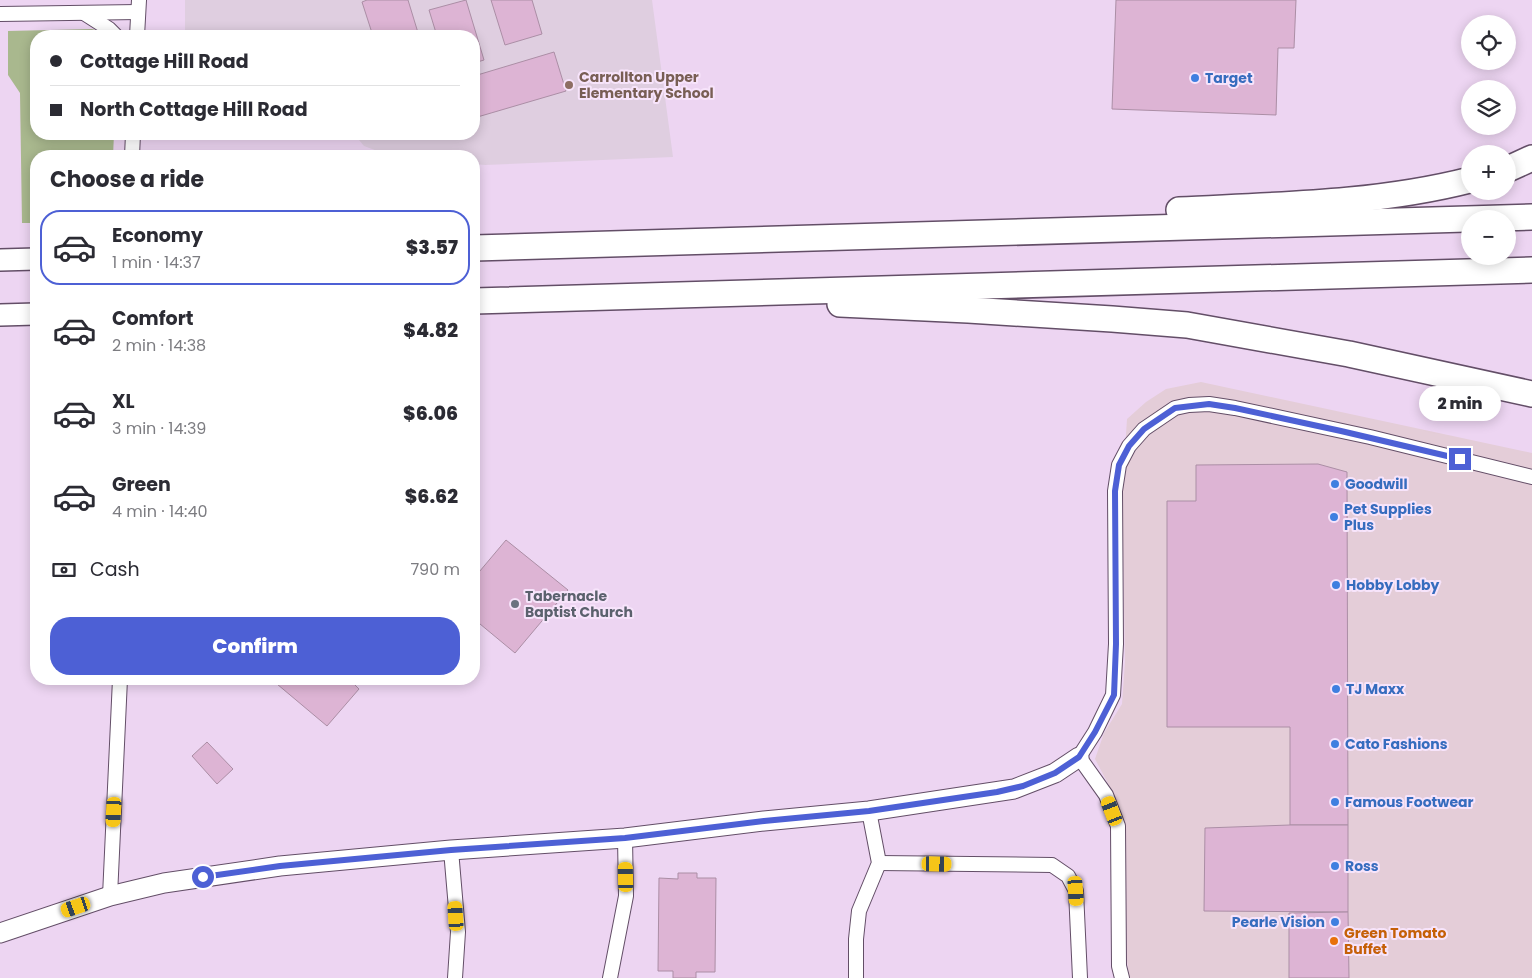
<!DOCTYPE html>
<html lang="en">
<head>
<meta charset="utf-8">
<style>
  body { margin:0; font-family:Poppins,sans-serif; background:#f7f7f7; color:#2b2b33; height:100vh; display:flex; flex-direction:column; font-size:19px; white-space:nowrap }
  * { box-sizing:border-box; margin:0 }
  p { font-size:16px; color:#7c7c81 }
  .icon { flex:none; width:28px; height:28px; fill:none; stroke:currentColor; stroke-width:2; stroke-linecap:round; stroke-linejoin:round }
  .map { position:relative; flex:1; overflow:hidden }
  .drawer { position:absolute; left:30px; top:150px; width:450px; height:535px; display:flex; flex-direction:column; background:#fff; border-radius:20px; box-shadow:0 2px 12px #0003 }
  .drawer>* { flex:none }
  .hud { position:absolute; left:30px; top:30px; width:450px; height:110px; border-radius:20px; box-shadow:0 2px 12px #0003; display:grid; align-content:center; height:110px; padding:0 20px; background:#fff }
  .fabs { position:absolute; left:1461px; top:15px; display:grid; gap:10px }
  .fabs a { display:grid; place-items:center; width:55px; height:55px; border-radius:50%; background:#fff; box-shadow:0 2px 12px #0003; font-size:25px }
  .end { position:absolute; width:22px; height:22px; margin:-11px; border:6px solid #4d60d5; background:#fff; box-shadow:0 0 0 2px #fff }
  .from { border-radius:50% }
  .bubble { position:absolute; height:35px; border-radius:18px; background:#fff; box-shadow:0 2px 12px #0003; font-size:16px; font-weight:800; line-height:35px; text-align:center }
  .car { position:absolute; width:15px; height:30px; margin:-15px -8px; border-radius:6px; box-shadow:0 0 4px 1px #0007; background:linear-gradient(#f5c518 24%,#345 0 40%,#f5c518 0 76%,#345 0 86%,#f5c518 0) }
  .hud b { display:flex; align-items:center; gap:18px; height:48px; font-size:19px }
  .hud b+b { border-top:1px solid #e1e1e2 }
  .hud i { width:12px; height:12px; background:#2b2b33 }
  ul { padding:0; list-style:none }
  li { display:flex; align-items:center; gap:15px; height:75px; margin:0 10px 8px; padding:0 10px; border:2px solid transparent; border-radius:20px }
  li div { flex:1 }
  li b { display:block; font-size:19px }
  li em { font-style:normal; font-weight:800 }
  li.on { border-color:#4d60d5 }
  li>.icon { width:45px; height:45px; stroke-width:1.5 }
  h2 { padding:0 20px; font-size:22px; line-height:60px }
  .pay { display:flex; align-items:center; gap:12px; height:55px; padding:0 20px; font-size:19px }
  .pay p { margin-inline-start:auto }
  .primary-button { display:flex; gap:10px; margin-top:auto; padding:10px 20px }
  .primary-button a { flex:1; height:58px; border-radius:20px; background:#4d60d5; color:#fff; font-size:20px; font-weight:800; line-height:58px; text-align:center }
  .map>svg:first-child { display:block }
</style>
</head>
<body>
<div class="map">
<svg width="1532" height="978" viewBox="0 0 1532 978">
  <rect width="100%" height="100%" fill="#edd5f2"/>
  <polygon fill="#e4cdd8" points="1201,382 1532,453 1532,978 1129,978 1125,944 1126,842 1122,816 1113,793 1095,759 1104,733 1122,704 1125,661 1122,496 1127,419 1146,402 1166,389"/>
  <polygon fill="#dfcee0" points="185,0 652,0 673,157 485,165 474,164 474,156 391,156 364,146 354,134 474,134 474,36 187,36 185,32"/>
  <polygon fill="#a9b88e" points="92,29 105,33 108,36 36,36 36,134 114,134 113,156 36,156 36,223 22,223 20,93 8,75 8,31"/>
  <g fill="#ddb4d4" stroke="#ab8ea5">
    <polygon points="367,0 408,0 419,36 373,36 362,2"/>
    <polygon points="466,0 484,60 474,63 474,36 437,36 429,10"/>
    <polygon points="491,0 532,0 542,34 505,45"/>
    <polygon points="1116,0 1296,0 1294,48 1278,48 1276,115 1112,109"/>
    <polygon points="554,52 566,91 474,118 474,76"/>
    <polygon points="1318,464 1347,472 1348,825 1290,825 1290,727 1167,727 1167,501 1196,501 1196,465"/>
    <polygon points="506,540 568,590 515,653 474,619 474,578"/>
    <polygon points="271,679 360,679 355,685 359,689 327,726"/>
    <polygon points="207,742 233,769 217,784 192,756"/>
    <polygon points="1290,825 1348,825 1348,912 1204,911 1205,828"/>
    <polygon points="678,873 697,873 697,878 716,878 715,972 696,972 696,978 673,978 673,971 658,971 659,878 678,879"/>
    <polygon points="1348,912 1349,978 1289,978 1289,913"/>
  </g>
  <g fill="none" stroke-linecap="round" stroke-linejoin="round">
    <defs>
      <g id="street">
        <polyline points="84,13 109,29 116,36"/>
        <polyline points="0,14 138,12"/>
        <polyline points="137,36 139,0"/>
        <polyline points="132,156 133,134"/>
        <polyline points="451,850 458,932 455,978"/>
        <polyline points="879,863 1052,865 1068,876 1076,891 1080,978"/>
        <polyline points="110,896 120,679"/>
        <polyline points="610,978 626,896 625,838"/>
        <polyline points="856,978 856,939 859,911 879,863 869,811"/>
        <polyline points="1122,978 1119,966 1118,826 1106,795 1079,757 1095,732 1113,695 1116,644 1115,491 1119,465 1129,446 1144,429 1175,408 1189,405 1209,404 1235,408 1370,437 1532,477"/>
      </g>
      <polyline id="secondary" points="0,933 110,896 164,883 280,866 451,850 625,838 764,821 869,811 1014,789 1055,773 1079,757"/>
      <g id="primary">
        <polyline points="0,260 36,259"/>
        <polyline points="0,315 36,314"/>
      </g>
      <g id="highway">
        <polyline points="1508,169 1532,158"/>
        <path d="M1179,210c97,-5 197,-6 291,-30"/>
        <polyline points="474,248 1532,217"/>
        <polyline points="474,301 1532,270"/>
        <polyline points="840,304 968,310 1112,319 1187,325 1349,354 1532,394"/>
      </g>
    </defs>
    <use href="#street" stroke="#634e67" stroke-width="16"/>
    <use href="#secondary" stroke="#634e67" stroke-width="21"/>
    <use href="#primary" stroke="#634e67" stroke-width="24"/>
    <use href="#highway" stroke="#634e67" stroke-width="28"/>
    <use href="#street" stroke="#fff" stroke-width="14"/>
    <use href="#secondary" stroke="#fff" stroke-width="19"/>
    <use href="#primary" stroke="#fff" stroke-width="21"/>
    <use href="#highway" stroke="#fff" stroke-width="25"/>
  </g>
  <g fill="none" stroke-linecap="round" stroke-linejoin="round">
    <polyline stroke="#4d60d5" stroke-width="6" points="203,877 280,866 451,850 625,838 764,821 869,811 997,792 1023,786 1055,773 1079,757 1095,732 1114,695 1116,644 1115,491 1119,465 1129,446 1144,429 1175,408 1209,404 1235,408 1341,431 1460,459"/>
  </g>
  <g fill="#3f7fe0" stroke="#f7e4fb" stroke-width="2">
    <circle cx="1195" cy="78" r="5"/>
    <circle cx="1335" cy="484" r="5"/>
    <circle cx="1334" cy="517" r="5"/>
    <circle cx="1336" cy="585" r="5"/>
    <circle cx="1336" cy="689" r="5"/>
    <circle cx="1335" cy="744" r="5"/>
    <circle cx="1335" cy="802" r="5"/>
    <circle cx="1335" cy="866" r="5"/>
    <circle cx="1335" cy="922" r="5"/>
  </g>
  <circle fill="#8d6e63" stroke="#f7e4fb" stroke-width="2" cx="569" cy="85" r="5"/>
  <circle fill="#6b7280" stroke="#f7e4fb" stroke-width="2" cx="515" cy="604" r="5"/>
  <circle fill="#e8710a" stroke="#f7e4fb" stroke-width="2" cx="1334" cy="941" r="5"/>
  <g text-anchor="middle" stroke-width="4" stroke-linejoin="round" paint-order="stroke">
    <g font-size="14" font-weight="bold" fill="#785e54" stroke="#f7e4fb" text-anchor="start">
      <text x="579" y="82">Carrollton Upper<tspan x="579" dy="16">Elementary School</tspan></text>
    </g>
    <g font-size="14" font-weight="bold" fill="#366cbe" stroke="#f7e4fb" text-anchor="start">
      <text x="1205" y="83">Target</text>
      <text x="1345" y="489">Goodwill</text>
      <text x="1344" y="514">Pet Supplies<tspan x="1344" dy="16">Plus</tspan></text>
      <text x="1346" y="590">Hobby Lobby</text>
      <text x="1346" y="694">TJ Maxx</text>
      <text x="1345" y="749">Cato Fashions</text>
      <text x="1345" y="807">Famous Footwear</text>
      <text x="1345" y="871">Ross</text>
      <text x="1325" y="927" text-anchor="end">Pearle Vision</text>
    </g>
    <g font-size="14" font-weight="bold" fill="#5b616d" stroke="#f7e4fb" text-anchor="start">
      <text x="525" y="601">Tabernacle<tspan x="525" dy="16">Baptist Church</tspan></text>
    </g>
    <g font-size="14" font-weight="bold" fill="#c56008" stroke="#f7e4fb" text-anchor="start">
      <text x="1344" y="938">Green Tomato<tspan x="1344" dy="16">Buffet</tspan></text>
    </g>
  </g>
</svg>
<div class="fabs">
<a><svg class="icon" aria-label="locate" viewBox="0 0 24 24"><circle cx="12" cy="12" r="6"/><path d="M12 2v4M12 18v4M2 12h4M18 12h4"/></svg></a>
<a><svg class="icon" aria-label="layers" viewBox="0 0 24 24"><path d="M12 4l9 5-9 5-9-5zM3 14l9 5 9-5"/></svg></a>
<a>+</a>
<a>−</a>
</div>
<i class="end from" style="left:203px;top:877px"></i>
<i class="end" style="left:1460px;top:459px"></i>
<div class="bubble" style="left:1419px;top:386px;width:82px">2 min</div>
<i class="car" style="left:1112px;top:811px;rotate:339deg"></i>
<i class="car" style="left:114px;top:812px;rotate:183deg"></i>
<i class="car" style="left:937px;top:864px;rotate:91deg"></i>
<i class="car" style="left:626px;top:877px;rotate:359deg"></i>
<i class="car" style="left:1076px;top:891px;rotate:176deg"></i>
<i class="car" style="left:76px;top:907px;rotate:251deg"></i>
<i class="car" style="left:456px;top:916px;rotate:356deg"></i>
<div class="hud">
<b><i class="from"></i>Cottage Hill Road</b>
<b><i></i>North Cottage Hill Road</b>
</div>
<section class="drawer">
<h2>Choose a ride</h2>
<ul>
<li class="on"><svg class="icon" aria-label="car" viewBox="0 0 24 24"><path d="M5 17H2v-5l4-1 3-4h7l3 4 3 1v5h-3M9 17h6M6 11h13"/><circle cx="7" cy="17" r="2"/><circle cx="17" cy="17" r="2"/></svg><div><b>Economy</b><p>1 min · 14:37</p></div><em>$3.57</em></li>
<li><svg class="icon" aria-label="car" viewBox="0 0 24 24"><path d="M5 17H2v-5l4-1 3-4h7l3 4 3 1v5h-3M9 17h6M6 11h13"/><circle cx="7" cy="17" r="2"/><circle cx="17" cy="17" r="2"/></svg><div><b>Comfort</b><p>2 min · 14:38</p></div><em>$4.82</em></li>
<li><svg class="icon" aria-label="car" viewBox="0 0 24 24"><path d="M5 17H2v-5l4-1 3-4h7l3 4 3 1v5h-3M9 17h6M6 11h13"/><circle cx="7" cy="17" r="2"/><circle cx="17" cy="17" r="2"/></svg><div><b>XL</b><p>3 min · 14:39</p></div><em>$6.06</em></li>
<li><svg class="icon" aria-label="car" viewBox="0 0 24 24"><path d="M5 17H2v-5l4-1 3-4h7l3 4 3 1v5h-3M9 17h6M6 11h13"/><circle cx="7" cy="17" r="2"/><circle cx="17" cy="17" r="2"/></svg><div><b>Green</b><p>4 min · 14:40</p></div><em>$6.62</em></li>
</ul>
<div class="pay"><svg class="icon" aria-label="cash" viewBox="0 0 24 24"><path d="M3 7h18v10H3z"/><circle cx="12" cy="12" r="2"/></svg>Cash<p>790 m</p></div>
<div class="primary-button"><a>Confirm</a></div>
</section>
</div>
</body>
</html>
